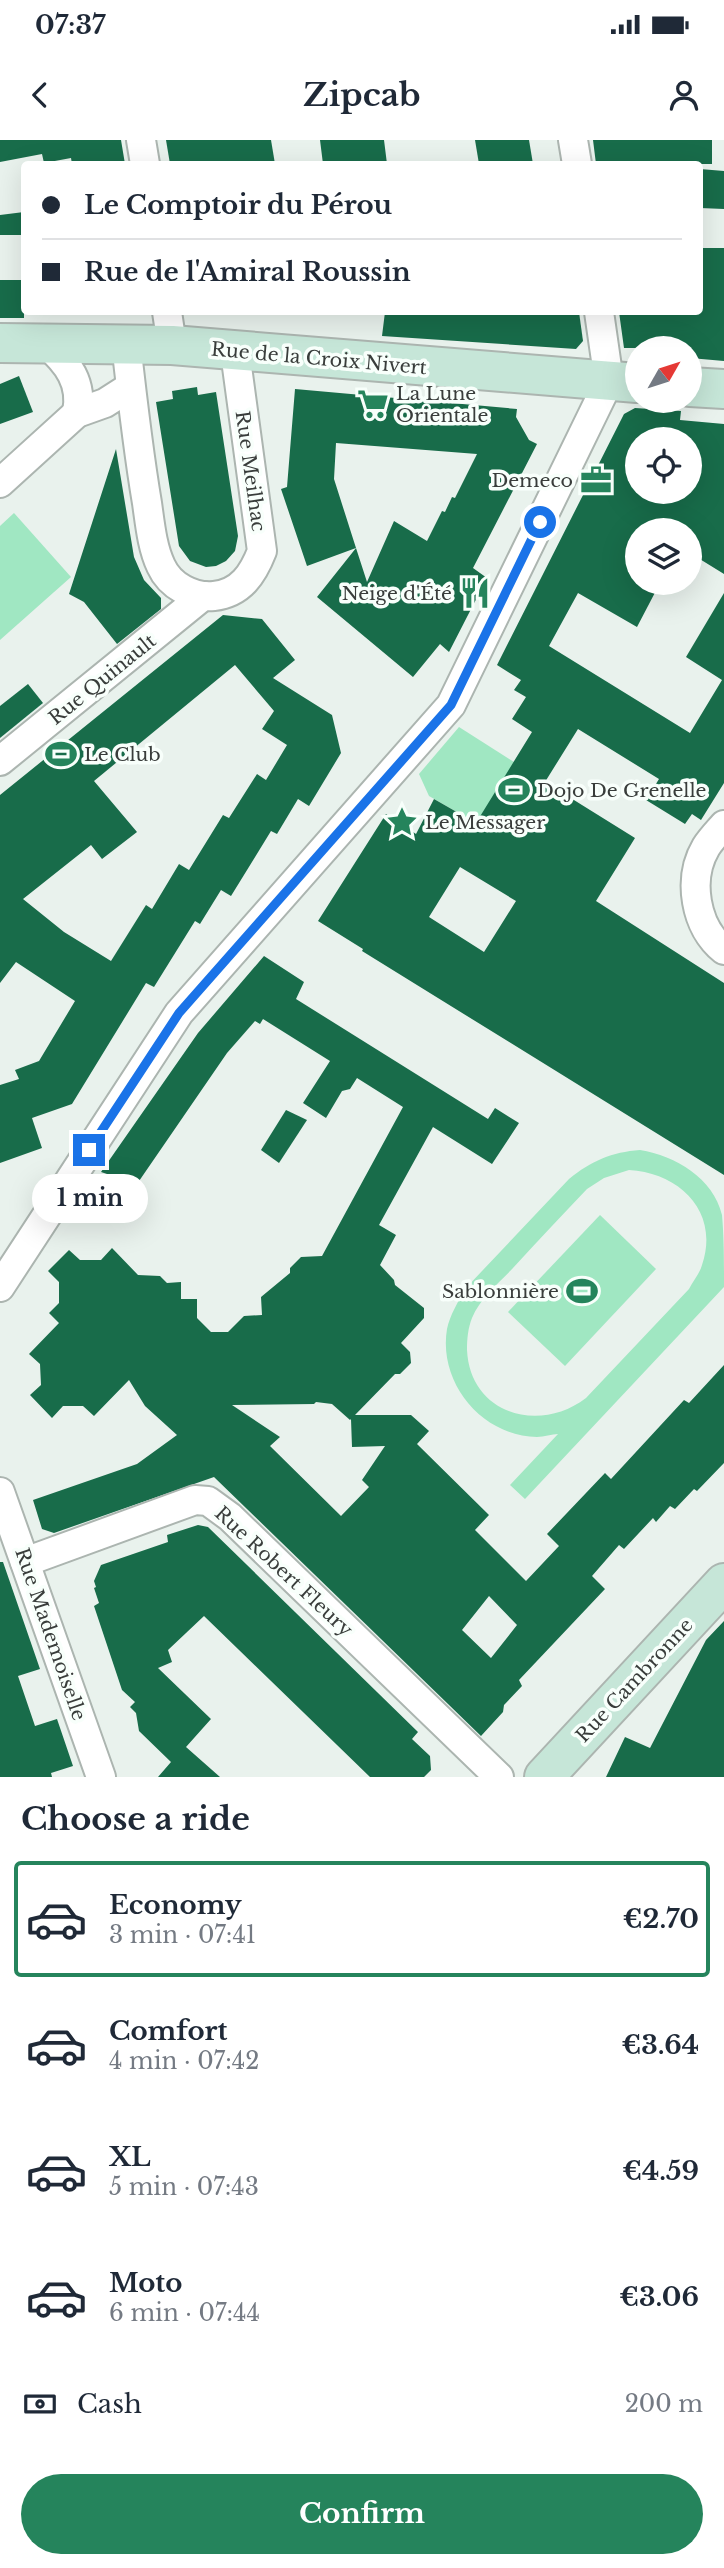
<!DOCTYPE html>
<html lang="en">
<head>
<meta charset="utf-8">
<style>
  body { margin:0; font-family:"Libre Baskerville",serif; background:#f2f2f3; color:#1f2937; height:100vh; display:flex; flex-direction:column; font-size:26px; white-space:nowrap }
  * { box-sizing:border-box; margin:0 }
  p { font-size:23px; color:#747a83 }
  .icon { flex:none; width:38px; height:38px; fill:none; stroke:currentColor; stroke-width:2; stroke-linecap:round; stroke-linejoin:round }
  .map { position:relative; height:1637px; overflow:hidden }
  .panel { display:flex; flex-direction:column; background:#fff; flex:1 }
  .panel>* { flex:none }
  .banner { position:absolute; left:21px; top:21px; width:682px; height:154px; border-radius:7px; box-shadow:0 7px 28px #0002; display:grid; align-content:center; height:154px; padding:0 21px; background:#fff }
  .needle { width:46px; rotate:51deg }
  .controls { position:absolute; left:625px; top:196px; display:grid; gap:14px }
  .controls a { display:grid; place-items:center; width:77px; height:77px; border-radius:50%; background:#fff; box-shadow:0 7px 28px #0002; font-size:35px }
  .end { position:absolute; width:32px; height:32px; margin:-16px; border:9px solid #1a73e8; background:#fff; box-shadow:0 0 0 4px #fff }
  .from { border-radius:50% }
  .bubble { position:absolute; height:49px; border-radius:24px; background:#fff; box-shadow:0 7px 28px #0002; font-size:23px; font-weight:700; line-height:49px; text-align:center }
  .banner b { display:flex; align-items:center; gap:24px; height:66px; font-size:26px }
  .banner b+b { border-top:2px solid #e0e1e3 }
  .banner i { width:18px; height:18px; background:#1f2937 }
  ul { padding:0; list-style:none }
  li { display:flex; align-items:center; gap:21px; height:116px; margin:0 14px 10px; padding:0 7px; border:4px solid transparent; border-radius:7px }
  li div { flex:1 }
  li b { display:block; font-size:26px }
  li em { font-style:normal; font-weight:700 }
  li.selected { border-color:#25845c }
  li>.icon { width:63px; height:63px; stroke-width:1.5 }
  h2 { padding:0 21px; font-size:32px; line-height:84px }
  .pay { display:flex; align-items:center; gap:18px; height:77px; padding:0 21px; font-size:26px }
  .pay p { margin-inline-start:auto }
  .action { display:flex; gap:14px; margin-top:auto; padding:14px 21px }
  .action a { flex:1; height:80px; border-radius:42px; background:#25845c; color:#fff; font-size:28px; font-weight:700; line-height:80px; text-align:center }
  .status { display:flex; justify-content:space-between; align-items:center; height:49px; padding:0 35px; background:#fff; direction:ltr }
  .status svg { height:19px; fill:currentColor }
  header { display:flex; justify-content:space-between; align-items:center; height:91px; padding:0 21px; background:#fff; font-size:32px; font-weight:700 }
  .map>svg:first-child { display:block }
</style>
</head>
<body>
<div class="status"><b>07:37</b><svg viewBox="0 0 49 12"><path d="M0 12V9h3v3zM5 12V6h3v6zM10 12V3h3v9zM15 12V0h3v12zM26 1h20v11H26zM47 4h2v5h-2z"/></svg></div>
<header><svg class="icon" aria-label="back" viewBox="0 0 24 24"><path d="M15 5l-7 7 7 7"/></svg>Zipcab<svg class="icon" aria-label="person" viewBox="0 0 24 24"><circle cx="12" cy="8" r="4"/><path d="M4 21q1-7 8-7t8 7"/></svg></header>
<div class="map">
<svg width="724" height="1637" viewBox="0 0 724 1637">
  <rect width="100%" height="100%" fill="#e9f2ed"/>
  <g fill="#a0e7c2" fill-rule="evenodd">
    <polygon points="14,373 71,437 0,500 0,386"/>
    <polygon points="459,587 514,622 492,692 429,656 419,634"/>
    <path d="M640,1010c36,6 73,28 82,65 2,22 2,49 2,72l-199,212 -15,-14 48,-51c-6,0 -14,3 -21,3 -55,-1 -99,-54 -90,-108 3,-14 11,-27 18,-40l104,-110c22,-18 43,-27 71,-29zM629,1030c51,3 91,42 73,95 -2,8 -9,16 -13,24l-103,109c-47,36 -116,16 -119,-48 0,-11 1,-22 5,-32 8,-20 27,-35 41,-50 24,-26 49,-53 74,-79l17,-11z"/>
    <polygon points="600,1075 656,1129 565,1226 508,1172"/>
  </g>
  <g fill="#186c4a" fill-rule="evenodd">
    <polygon points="0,0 121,0 125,24 72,24 71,18 44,23 42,14 0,22"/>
    <polygon points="166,0 271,0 275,24 170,24"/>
    <polygon points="320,0 384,0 387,24 323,24"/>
    <polygon points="475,0 529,0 533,24 479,24"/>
    <polygon points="593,0 712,0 712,24 596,24"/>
    <polygon points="700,29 724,31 724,69 700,68"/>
    <polygon points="24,72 24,95 0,95 0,75"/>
    <polygon points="700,108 724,108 724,221 690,218 690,208 624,208 619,172 700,172"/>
    <rect x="0" y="140" width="24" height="38"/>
    <polygon points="385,172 579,172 583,201 576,209 382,196"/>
    <polygon points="19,236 33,272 0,284 0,244"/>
    <polygon points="197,247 198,255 216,252 238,396 235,411 226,421 216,426 206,427 190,421 179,406 156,262 173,259 172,251"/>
    <polygon points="295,249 517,269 516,277 529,300 537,304 473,428 487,438 449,512 440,504 413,537 317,457 356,408 367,442 394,381 427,401 442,371 445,372 452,357 455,358 477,314 336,303 334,339 356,408 307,426 281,349 287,347"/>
    <path d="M635,268l46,3 -1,9 44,4v150l-34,-21v-23h-53v53h23l-23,44 -59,-34 -29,53 141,87 32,-53 -36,-23 38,-64v190l-23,37 -9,-6 -7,10 -39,-24 13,-21 -81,-50 -33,53 90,56 -39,63 128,82v192l-362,-224 1,-2 -45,-28 68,-107 30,20 18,-35 42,24 56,-91 -20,-13 14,-22 -12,-7 7,-10 -24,-15 127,-251zM637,299h53v53h-53zM460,727l56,34 -32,51 -55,-35z"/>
    <polygon points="116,309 134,417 144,440 161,458 161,469 117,504 84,462 69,454"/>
    <path d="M223,475l39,4 33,41 -22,18 59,37 9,38 -32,53 -11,-7 -21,35 -6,-3 -40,65 -10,-6 -21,34 -5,-3 -41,66 -8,-4 -74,121 -40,14 10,30 -42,15v-78l19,-6 -4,-9 24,-9 36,-60 -59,-39 -16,21v-188zM235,525l39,46 -12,18 25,16 -21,35 -9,-6 -28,44 -6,-3 -34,55 -10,-6 -27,45 -6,-4 -35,56 -47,-29 -41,-33 68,-54 11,14 35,-27 -43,-51z"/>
    <polygon points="28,544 43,563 0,598 0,566"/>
    <path d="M264,816l40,26 -8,17 192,120 7,-11 24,15 -27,41 -59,-37 -54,98 17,10 -16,30 14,15 1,5 29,23v10l-23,25 9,9 1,11 -11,11h-5l-40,41h56l18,16 -12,13 72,71 -14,15 51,51 33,-35 -12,-12 58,-61 6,6 73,-79 5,3 35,-38v98l-27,28 -3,-2 -19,20 -5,-3 -14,16 -3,-4 -29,31 -5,-4 -27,31 13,13 -86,91 3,6 -18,19 -1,7 -22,24 -267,-259 -160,56 -12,-4 -9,-29 104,-36 40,-29 -32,-29 -16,-26 -35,36 -11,-10h-20l-11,12 -22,-23 11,-10 -1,-21 -11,-10 30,-31 -10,-10 10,-10v-21l-11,-11 21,-21 11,10h21l11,-12 26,27 22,1 7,7 14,-1v17h16v19l14,14h17l16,-16 18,-1 -1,-18 29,-24v-5l11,-11 21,-1 81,-149 -46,-29 -7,11 -8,2 -16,27 -23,-15 27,-42 -67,-42 -3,5 -5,-3 -28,32 -90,131 -36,-12 97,-139zM316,1262l16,2 18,16 1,-1 1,28 33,-1 -23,34 7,7 -28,29 -71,-70 10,-9 -48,-32 82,-1zM489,1456l28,29 -26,33 -29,-28z"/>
    <polygon points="286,970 307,980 279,1023 261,1010"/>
    <polygon points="198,1385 208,1387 418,1592 412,1599 430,1616 431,1630 424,1637 370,1637 204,1476 168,1510 172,1522 158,1528 211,1579 186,1607 220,1637 158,1637 171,1622 139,1591 136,1573 130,1567 135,1562 122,1550 94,1466 99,1463 94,1448 96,1447 94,1441 101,1425 168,1402 167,1395"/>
    <polygon points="0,1422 3,1422 40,1529 18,1536 35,1586 57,1579 73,1626 51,1633 52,1637 0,1637"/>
    <polygon points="724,1481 724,1637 606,1637 625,1597 650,1608 706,1500"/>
  </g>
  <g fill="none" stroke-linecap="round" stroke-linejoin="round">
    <defs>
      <g id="street">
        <polyline points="141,0 145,24"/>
        <polyline points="573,0 577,24"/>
        <polyline points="167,172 172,205"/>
        <path d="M126,203c6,54 12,107 21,160 3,21 5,44 14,63 9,20 32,32 53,30 27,-3 39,-22 48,-45l-27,-199"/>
        <path d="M46,204c22,19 37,39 31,69"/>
        <polyline points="0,343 77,273 105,263 130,247"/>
        <polyline points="0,621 203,456"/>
        <path d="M724,685c-6,7 -13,14 -18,22 -19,32 -11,80 18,103"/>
        <polyline points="0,1147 179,873 451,565 609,241 599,172"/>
        <polyline points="0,1352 101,1637"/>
        <polyline points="25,1422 195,1360 208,1361 230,1377 499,1637"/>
      </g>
      <g id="secondary">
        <polyline points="0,203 172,205 637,243"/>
        <polyline points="690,247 724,249"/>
        <polyline points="544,1637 724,1443"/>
      </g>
    </defs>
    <use href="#street" stroke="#acb5b0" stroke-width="32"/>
    <use href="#secondary" stroke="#acb5b0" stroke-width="42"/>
    <use href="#street" stroke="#fff" stroke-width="28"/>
    <use href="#secondary" stroke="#c6e6d8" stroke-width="38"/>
  </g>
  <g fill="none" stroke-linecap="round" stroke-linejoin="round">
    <polyline stroke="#1a73e8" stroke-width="9" points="89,1010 179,873 451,565 540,382"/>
  </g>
  <defs>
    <symbol id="supermarket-bare" viewBox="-9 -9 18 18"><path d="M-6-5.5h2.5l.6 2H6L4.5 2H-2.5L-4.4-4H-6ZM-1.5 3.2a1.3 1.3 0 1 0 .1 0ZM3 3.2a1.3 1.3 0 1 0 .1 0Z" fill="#25845c" stroke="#f8fffb" stroke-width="2.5" paint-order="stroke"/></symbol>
    <symbol id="office-bare" viewBox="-9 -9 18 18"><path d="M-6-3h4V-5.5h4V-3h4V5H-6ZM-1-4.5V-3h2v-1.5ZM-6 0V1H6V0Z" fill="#25845c" stroke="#f8fffb" stroke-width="2.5" paint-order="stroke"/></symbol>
    <symbol id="restaurant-bare" viewBox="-9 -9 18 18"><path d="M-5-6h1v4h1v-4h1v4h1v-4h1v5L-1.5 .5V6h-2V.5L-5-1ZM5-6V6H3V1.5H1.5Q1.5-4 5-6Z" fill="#25845c" stroke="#f8fffb" stroke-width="2.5" paint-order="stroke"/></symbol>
    <symbol id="stadium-bare" viewBox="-9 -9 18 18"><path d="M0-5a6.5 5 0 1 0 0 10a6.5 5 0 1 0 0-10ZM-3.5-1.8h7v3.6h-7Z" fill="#25845c" stroke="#f8fffb" stroke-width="2.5" paint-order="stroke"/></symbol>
    <symbol id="sight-bare" viewBox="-9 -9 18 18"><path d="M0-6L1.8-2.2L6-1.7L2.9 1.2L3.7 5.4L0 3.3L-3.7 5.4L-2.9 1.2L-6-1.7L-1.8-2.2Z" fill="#25845c" stroke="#f8fffb" stroke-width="2.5" paint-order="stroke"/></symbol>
  </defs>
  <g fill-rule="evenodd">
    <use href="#supermarket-bare" x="351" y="242" width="44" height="44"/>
    <use href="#office-bare" x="574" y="318" width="44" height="44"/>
    <use href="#restaurant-bare" x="453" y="431" width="44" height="44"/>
    <use href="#stadium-bare" x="39" y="592" width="44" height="44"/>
    <use href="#stadium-bare" x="492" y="628" width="44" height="44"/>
    <use href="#sight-bare" x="380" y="660" width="44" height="44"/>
    <use href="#stadium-bare" x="560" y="1129" width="44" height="44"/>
  </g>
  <g text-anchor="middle" stroke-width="7" stroke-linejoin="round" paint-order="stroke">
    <g font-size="19" fill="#393d3b" stroke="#f8fffb">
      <text transform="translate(319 218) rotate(5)" y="7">Rue de la Croix Nivert</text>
      <text transform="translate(251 331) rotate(82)" y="7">Rue Meilhac</text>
      <text transform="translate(102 539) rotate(-39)" y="7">Rue Quinault</text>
      <text transform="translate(284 1431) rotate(43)" y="7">Rue Robert Fleury</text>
      <text transform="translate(51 1494) rotate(71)" y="7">Rue Mademoiselle</text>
      <text transform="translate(634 1540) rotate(-47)" y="7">Rue Cambronne</text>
    </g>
    <g font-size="19" fill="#393d3b" stroke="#f8fffb" text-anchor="start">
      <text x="396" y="260">La Lune<tspan x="396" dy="22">Orientale</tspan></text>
      <text x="573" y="347" text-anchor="end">Demeco</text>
      <text x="452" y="460" text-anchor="end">Neige d'Été</text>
      <text x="84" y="621">Le Club</text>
      <text x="537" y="657">Dojo De Grenelle</text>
      <text x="425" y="689">Le Messager</text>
      <text x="559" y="1158" text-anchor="end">Sablonnière</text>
    </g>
  </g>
</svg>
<div class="controls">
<a><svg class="needle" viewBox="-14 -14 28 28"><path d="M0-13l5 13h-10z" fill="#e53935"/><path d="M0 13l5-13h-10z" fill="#747a83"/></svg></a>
<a><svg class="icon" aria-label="locate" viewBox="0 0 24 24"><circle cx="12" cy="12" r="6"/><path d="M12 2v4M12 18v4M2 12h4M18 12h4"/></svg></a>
<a><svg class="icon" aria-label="layers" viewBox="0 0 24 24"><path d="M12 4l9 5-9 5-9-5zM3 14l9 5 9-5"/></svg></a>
</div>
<i class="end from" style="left:540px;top:382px"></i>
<i class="end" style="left:89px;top:1010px"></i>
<div class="bubble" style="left:32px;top:1034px;width:116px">1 min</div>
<div class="banner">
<b><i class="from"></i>Le Comptoir du Pérou</b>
<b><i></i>Rue de l'Amiral Roussin</b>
</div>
</div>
<section class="panel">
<h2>Choose a ride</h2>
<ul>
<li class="selected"><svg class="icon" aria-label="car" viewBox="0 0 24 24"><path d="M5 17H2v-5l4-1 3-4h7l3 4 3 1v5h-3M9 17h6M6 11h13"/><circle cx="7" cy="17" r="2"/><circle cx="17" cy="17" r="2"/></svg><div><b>Economy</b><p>3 min · 07:41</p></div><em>€2.70</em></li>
<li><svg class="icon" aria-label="car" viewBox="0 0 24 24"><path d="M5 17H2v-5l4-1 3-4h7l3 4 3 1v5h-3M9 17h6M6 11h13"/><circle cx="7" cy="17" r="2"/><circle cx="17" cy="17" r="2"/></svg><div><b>Comfort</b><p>4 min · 07:42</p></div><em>€3.64</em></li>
<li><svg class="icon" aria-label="car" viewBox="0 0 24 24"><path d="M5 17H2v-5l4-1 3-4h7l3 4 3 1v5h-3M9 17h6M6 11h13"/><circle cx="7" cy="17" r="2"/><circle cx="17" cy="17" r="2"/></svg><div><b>XL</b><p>5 min · 07:43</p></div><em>€4.59</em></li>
<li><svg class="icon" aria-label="car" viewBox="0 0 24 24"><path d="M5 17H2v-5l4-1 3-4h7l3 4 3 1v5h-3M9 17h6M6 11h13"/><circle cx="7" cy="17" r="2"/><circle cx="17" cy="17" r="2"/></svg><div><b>Moto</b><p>6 min · 07:44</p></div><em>€3.06</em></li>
</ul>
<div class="pay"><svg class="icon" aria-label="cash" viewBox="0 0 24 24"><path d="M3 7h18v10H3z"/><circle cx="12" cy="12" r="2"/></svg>Cash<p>200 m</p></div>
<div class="action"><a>Confirm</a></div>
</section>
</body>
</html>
